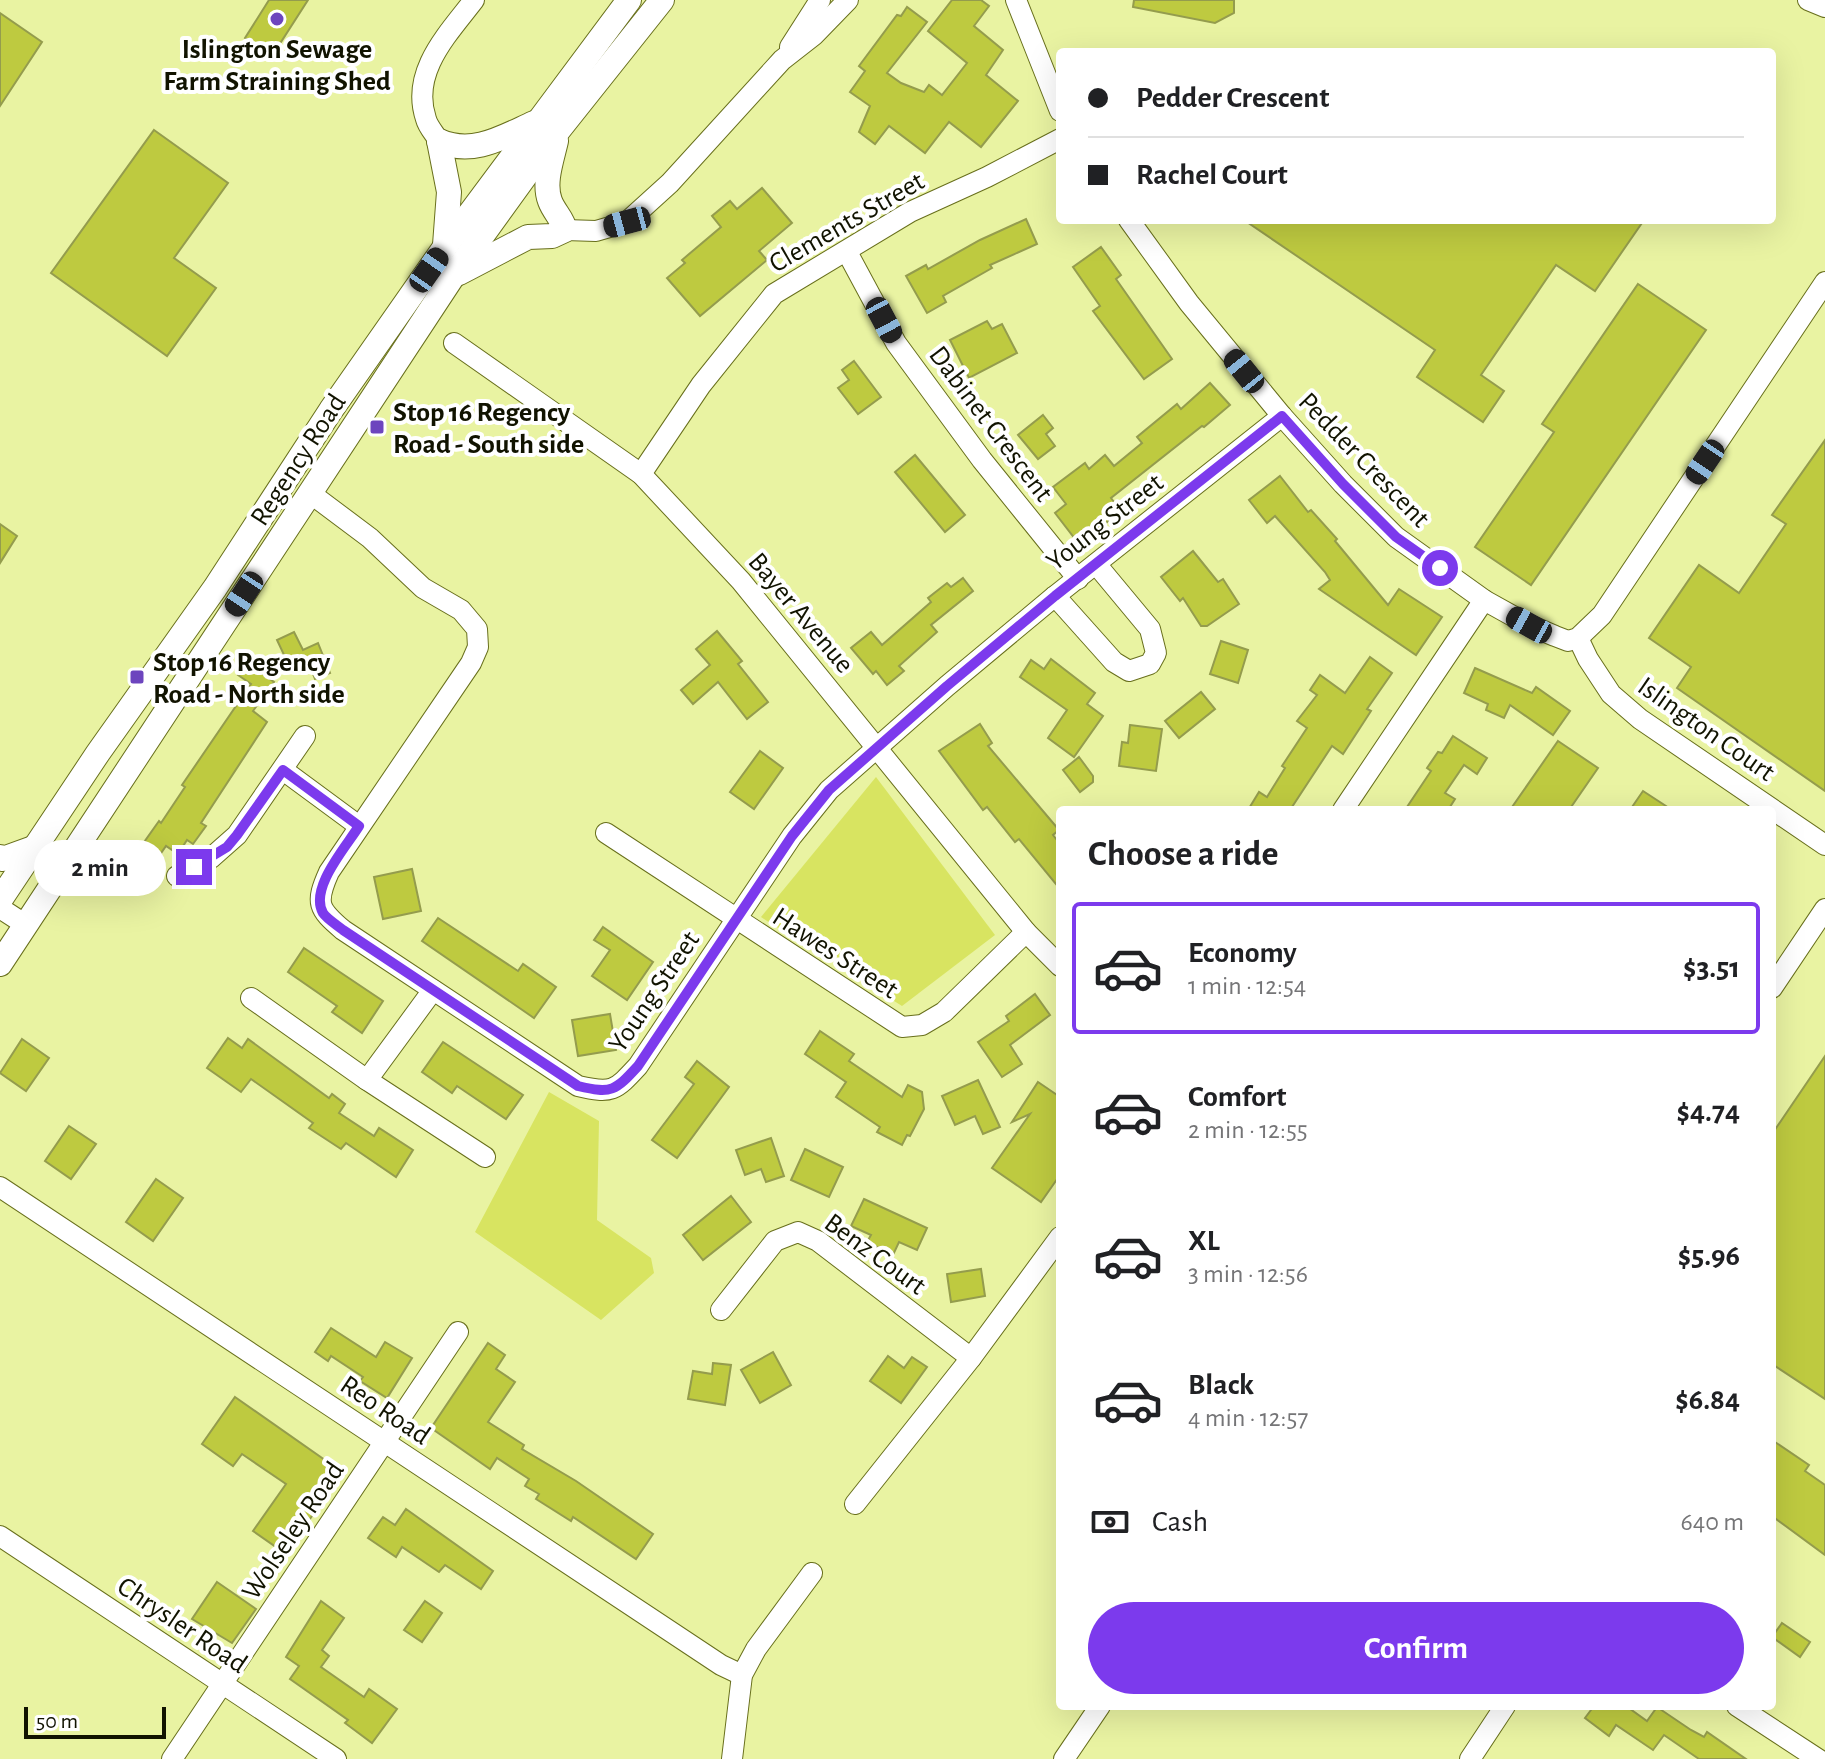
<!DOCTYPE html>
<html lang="en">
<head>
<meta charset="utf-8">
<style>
  body { margin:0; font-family:"Alegreya Sans",sans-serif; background:#f2f2f2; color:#202124; height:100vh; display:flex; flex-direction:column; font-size:30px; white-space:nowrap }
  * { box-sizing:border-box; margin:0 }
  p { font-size:26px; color:#757577 }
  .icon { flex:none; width:44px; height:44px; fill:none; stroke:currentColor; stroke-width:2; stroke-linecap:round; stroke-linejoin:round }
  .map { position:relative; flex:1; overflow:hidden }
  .panel { position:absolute; left:1056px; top:806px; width:720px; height:904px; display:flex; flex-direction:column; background:#fff; border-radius:8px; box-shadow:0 8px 32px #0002 }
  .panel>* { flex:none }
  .hud { position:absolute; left:1056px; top:48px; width:720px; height:176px; border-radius:8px; box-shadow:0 8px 32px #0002; display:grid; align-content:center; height:176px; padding:0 32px; background:#fff }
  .scale { position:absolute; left:24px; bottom:20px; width:142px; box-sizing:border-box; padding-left:8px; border:4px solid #111300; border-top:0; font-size:22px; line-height:28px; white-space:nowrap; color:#111300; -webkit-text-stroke:6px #fff; paint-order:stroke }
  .end { position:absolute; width:36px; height:36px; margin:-18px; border:10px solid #7c3aed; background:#fff; box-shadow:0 0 0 4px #fff }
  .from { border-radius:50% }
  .bubble { position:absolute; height:56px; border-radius:28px; background:#fff; box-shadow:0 8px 32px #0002; font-size:26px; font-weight:600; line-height:56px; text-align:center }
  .car { position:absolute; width:24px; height:48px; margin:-24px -12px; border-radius:10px; box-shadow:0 0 6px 2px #0007; background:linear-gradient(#222 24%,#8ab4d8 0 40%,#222 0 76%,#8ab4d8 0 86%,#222 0) }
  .hud b { display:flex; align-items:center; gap:28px; height:76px; font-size:30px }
  .hud b+b { border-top:2px solid #e0e0e0 }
  .hud i { width:20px; height:20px; background:#202124 }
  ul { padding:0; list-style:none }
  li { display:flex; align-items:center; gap:24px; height:132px; margin:0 16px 12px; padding:0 16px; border:4px solid transparent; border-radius:8px }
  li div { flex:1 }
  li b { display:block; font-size:30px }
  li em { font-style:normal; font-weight:600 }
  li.active { border-color:#7c3aed }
  li>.icon { width:72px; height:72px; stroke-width:1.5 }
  h2 { padding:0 32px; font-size:36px; line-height:96px }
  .pay { display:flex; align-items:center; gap:20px; height:88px; padding:0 32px; font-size:30px }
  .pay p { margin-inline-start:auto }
  .action { display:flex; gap:16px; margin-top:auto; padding:16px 32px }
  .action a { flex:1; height:92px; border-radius:48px; background:#7c3aed; color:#fff; font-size:32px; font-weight:600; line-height:92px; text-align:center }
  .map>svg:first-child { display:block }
</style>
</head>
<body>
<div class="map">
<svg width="1825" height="1759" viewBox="0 0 1825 1759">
  <rect width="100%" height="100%" fill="#e9f3a2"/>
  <g fill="#d8e461">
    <polygon points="876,777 995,935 902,1006 761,917"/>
    <polygon points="549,1092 599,1121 597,1220 651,1258 654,1273 601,1320 475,1232"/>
  </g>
  <g fill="#beca40" stroke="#949c4d" stroke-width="2">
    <polygon points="269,0 308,0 272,56 245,38"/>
    <polygon points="952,0 981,0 989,6 974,26 1003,50 986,75 1018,101 981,147 949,122 925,153 889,126 875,144 859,132 870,106 850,92 865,71 859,66 897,15 901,16 907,7 927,22 887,73 901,83 924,92 929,85 942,95 967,63 928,31"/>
    <polygon points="1134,0 1234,0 1234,13 1215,23 1133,7"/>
    <polygon points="0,13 42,42 0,106"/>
    <polygon points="154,130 228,183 174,258 216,288 167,356 51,273"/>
    <polygon points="762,188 792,223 759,251 767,260 700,316 667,278 685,263 682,260 721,227 712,216 730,201 737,209"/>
    <polygon points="1026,219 1037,244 990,265 992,268 943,296 946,302 927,313 906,276 926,265 928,269 980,240"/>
    <polygon points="1244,220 1644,220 1595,291 1556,265 1481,375 1504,391 1483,422 1417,377 1435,350"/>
    <polygon points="1101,247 1121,275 1116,279 1172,359 1144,379 1093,311 1100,306 1073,267"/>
    <polygon points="1638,284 1706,330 1531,585 1475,547 1554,432 1542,424"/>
    <polygon points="987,321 992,329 1002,324 1017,353 969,378 950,340"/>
    <polygon points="854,361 881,397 858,414 838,388 849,380 842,370"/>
    <polygon points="1210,383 1230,405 1204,427 1202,426 1111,498 1121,511 1079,544 1055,513 1066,504 1053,487 1085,463 1089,469 1105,455 1114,466 1142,443 1137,437 1177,404 1181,409"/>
    <polygon points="1043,415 1053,428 1046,434 1055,446 1038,459 1018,435"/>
    <polygon points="1825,440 1825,791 1677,688 1691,667 1649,638 1699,565 1739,593 1786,524 1772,515"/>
    <polygon points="915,455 965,515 945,532 895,472"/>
    <polygon points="1280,476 1308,512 1311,510 1337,539 1335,541 1388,605 1399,589 1442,617 1416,655 1319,589 1330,580 1325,572 1275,516 1267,523 1249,500"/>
    <polygon points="0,524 17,536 0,563"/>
    <polygon points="1193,551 1218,582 1223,579 1239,604 1207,626 1201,626 1183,598 1180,601 1161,577"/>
    <polygon points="963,578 973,591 931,625 937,632 899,666 904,671 887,685 876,671 873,674 851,648 871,632 882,645 931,602 928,598 947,583 951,587"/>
    <polygon points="717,631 742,661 738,664 768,702 747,719 718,682 693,704 681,690 710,665 696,649"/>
    <polygon points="294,632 303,650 318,643 330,673 315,679 309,664 292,672 277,640"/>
    <polygon points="1221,641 1248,650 1238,683 1210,674"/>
    <polygon points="1370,657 1392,673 1367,709 1371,711 1343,754 1332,746 1290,810 1248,810 1259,792 1267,797 1285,768 1282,766 1307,728 1297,721 1317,695 1310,690 1320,675 1345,693"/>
    <polygon points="1051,659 1095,693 1087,704 1103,716 1074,757 1048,738 1067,710 1020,677 1031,660 1044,669"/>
    <polygon points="247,662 274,682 253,711 267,722 201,823 206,826 193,844 187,840 178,854 166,846 144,878 115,859 126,844 137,852 159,821 161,823 185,787 182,785 251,684 238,675"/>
    <polygon points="1475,668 1532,693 1536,687 1570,711 1553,735 1510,705 1504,718 1486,710 1488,704 1464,693"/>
    <polygon points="1201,692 1215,709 1179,738 1165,721"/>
    <polygon points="980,724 992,743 988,746 1059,830 1053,835 1060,844 1060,889 1019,839 1015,842 987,807 983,810 939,751"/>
    <polygon points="1130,725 1162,729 1156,771 1119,766 1122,742 1128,743"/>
    <polygon points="1453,736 1487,758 1477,774 1464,765 1445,793 1455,799 1448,810 1405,810 1431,771 1427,768 1438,752 1442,753"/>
    <polygon points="1558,741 1598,768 1569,810 1510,810"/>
    <polygon points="760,751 783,768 754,809 730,792"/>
    <polygon points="1079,757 1093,776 1093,782 1080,792 1063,770"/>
    <polygon points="1643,791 1672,810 1630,810"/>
    <polygon points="412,869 421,911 383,919 374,877"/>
    <polygon points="438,918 518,971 523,964 556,987 534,1018 422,941"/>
    <polygon points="603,927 653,962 627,1000 592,976 610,950 594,940"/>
    <polygon points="304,948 383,1001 362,1033 332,1012 337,1006 288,972"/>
    <polygon points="1035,994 1050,1015 1010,1045 1022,1064 1002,1077 978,1042 1009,1021 1006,1016"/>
    <polygon points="610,1014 616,1050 578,1056 572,1020"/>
    <polygon points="820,1031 854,1054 849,1061 902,1097 908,1085 922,1092 924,1109 910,1136 907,1135 902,1145 877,1132 880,1127 836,1097 846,1082 805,1054"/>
    <polygon points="228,1038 242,1048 248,1039 329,1098 332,1094 345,1104 339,1113 374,1136 379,1128 413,1150 396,1177 346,1143 341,1149 309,1128 313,1123 251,1079 241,1092 207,1068"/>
    <polygon points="22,1039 49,1058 26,1091 0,1073"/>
    <polygon points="443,1042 523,1095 506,1119 457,1086 452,1093 422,1072"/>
    <polygon points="1825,1056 1825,1399 1772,1364 1772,1134"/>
    <polygon points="697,1061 729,1087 677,1158 652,1140 694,1084 685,1077"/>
    <polygon points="978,1080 1000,1127 983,1134 975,1116 955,1125 942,1096"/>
    <polygon points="1038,1082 1060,1097 1060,1175 1041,1202 992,1168 1030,1114 1012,1122"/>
    <polygon points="69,1126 96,1144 71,1179 45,1161"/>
    <polygon points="771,1138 784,1176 766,1182 761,1169 745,1175 736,1150"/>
    <polygon points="805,1149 843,1167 829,1197 791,1180"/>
    <polygon points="156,1179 183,1198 153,1241 126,1222"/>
    <polygon points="731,1196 751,1222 703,1260 683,1235"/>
    <polygon points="864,1199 927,1228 917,1250 899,1242 893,1255 867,1242 871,1235 851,1226"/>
    <polygon points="981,1269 985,1296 951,1302 947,1274"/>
    <polygon points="331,1328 376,1357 385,1342 412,1358 387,1398 360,1381 363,1377 331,1356 328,1361 315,1352"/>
    <polygon points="488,1343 505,1355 496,1369 515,1382 488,1422 524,1445 522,1449 576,1481 653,1534 636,1559 573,1517 571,1521 536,1499 539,1494 525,1486 529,1479 497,1458 490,1469 431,1428"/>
    <polygon points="773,1352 791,1385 760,1403 741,1370"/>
    <polygon points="888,1356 904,1368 912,1357 927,1367 901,1403 870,1381"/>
    <polygon points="713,1363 731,1365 725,1405 688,1399 693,1371 712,1374"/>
    <polygon points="235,1397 342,1472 286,1554 253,1531 286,1484 242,1454 233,1466 202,1444"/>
    <polygon points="1772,1440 1809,1465 1805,1471 1825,1485 1825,1555 1772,1516"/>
    <polygon points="406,1509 493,1571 481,1589 445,1565 439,1572 402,1547 396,1557 368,1538 383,1517 395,1525"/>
    <polygon points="217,1582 256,1609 232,1643 192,1619"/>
    <polygon points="321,1601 344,1618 322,1650 329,1656 321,1667 364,1697 369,1689 397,1709 372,1743 345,1723 348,1720 290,1679 299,1666 286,1657"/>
    <polygon points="425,1601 442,1613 422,1642 404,1630"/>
    <polygon points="1782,1623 1810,1642 1800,1657 1772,1637"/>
    <polygon points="1594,1706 1626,1706 1647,1721 1657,1707 1691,1730 1704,1737 1707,1732 1746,1759 1699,1759 1664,1735 1653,1750 1616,1725 1609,1736 1585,1718"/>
  </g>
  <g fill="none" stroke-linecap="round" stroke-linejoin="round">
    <defs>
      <g id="minor">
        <polyline points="1016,0 1060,111"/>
        <polyline points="1808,0 1825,7"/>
        <polyline points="790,47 820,0"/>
        <path d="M439,141c-4,-7 -11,-14 -13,-22 -16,-47 22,-85 48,-119"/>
        <polyline points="1129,220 1189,303 1282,416 1343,484 1396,537 1484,600 1529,625 1555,636 1568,641 1578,638 1602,615 1825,282"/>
        <polyline points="565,230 596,231 627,222 670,183 782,60 814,35 848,0"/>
        <polyline points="847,252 896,343 982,460 1078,579"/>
        <polyline points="454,343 641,474 741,581 1026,932 1060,966"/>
        <polyline points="641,474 701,385 774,294 910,212 987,177 1060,139"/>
        <path d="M310,493l60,45 53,50 38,22 16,19 1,18 -7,16 -142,209c-14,31 -11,37 14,58l235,156c34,8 37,5 60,-20l154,-230 37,-46 118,-104 108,-90 227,-180"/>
        <polyline points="1055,596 1114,662 1129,671 1150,664 1156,653 1150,629 1096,564"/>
        <polyline points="1578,638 1588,659 1611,694 1640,719 1825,845"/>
        <polyline points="283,770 359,826"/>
        <polyline points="1343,810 1484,600"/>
        <polyline points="606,833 902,1027 922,1025 944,1012 1026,932"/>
        <polyline points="177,876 211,858 237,835 305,736"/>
        <polyline points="0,908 26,925"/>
        <polyline points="1772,988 1825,909"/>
        <polyline points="251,998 367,1080 485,1157"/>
        <polyline points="367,1080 433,990"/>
        <polyline points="0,1187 721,1665 742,1675"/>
        <polyline points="721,1310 775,1241 798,1232 818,1241 971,1358"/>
        <polyline points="855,1504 971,1358 1060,1237"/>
        <polyline points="0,1536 336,1759"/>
        <polyline points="1737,1706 1818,1759"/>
        <polyline points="172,1759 458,1332"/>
        <polyline points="732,1759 742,1675 756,1649 812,1573"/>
        <polyline points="1064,1759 1100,1706"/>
        <polyline points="1470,1759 1505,1706"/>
      </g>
      <g id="major">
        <polyline points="439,141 449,192 445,245"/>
        <path d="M439,141c34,15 64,-4 95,-18"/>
        <path d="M459,273l69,-36 24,-1 13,-6c-2,-11 -11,-18 -15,-29 -7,-18 2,-42 6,-60"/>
        <polyline points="0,857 3,859 36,847"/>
        <polyline points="0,900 98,753 215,588 331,410 445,247 629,0"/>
        <polyline points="0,964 453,276 557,132 662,0"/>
      </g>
    </defs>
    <use href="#minor" stroke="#686f1c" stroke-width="22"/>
    <use href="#major" stroke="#686f1c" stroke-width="26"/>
    <use href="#minor" stroke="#fff" stroke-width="20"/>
    <use href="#major" stroke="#fff" stroke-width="24"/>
  </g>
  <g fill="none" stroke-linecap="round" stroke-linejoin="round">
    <path stroke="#7c3aed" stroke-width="10" d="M194,867l33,-20 10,-12 46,-65 76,56c-13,21 -50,62 -36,87 4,6 14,12 20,17l235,156c34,8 37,5 60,-20l154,-230 37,-46 118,-104 108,-90 227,-180 61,68 53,53 44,31"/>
  </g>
  <g fill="#6d45be" stroke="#fff" stroke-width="3">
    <circle cx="277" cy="19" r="8"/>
    <rect x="369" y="419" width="16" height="16" rx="4"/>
    <rect x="129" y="669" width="16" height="16" rx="4"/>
  </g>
  <g text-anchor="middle" stroke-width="8" stroke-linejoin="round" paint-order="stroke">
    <g font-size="28" font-weight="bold" fill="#111300" stroke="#fff" text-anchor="start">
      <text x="277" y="58" text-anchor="middle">Islington Sewage<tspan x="277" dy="32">Farm Straining Shed</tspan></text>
      <text x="393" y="421">Stop 16 Regency<tspan x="393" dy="32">Road - South side</tspan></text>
      <text x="153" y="671">Stop 16 Regency<tspan x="153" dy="32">Road - North side</tspan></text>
    </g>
    <g font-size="28" fill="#111300" stroke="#fff">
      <text transform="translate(846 221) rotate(-30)" y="10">Clements Street</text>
      <text transform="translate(992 423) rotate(53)" y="10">Dabinet Crescent</text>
      <text transform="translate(297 459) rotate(-57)" y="10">Regency Road</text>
      <text transform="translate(1365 459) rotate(46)" y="10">Pedder Crescent</text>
      <text transform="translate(1104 521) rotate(-38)" y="10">Young Street</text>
      <text transform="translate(802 612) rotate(50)" y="10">Bayer Avenue</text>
      <text transform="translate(1707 728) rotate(35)" y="10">Islington Court</text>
      <text transform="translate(836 952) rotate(33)" y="10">Hawes Street</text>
      <text transform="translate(653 991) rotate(-56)" y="10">Young Street</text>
      <text transform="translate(876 1253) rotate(36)" y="10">Benz Court</text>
      <text transform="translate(386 1409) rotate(34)" y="10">Reo Road</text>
      <text transform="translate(292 1530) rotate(-56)" y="10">Wolseley Road</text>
      <text transform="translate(183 1624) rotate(34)" y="10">Chrysler Road</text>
    </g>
  </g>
</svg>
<div class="scale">50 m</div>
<i class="end from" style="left:1440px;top:568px"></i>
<i class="end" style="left:194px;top:867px"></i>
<div class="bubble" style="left:34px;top:840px;width:132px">2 min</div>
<i class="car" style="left:627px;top:222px;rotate:255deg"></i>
<i class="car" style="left:429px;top:270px;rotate:35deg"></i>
<i class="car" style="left:884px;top:320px;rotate:152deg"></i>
<i class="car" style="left:1244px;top:371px;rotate:321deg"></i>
<i class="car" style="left:1705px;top:462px;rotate:214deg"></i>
<i class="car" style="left:244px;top:594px;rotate:213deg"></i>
<i class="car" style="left:1529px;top:625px;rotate:299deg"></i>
<div class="hud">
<b><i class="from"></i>Pedder Crescent</b>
<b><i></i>Rachel Court</b>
</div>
<section class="panel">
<h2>Choose a ride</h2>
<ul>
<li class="active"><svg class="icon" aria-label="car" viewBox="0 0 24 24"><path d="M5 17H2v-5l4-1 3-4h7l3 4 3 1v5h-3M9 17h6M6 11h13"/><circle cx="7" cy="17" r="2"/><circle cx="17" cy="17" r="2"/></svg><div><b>Economy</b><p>1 min · 12:54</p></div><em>$3.51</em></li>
<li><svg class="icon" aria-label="car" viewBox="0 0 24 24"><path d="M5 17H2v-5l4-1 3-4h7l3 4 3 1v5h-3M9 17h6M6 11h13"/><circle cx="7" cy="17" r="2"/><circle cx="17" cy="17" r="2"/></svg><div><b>Comfort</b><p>2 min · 12:55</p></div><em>$4.74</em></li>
<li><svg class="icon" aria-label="car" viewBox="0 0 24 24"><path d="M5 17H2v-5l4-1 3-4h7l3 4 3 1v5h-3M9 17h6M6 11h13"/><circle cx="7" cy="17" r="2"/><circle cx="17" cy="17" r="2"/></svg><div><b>XL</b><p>3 min · 12:56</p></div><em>$5.96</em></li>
<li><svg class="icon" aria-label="car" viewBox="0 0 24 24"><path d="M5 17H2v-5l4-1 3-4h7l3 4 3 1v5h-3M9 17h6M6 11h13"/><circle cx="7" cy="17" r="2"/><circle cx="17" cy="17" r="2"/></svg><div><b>Black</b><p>4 min · 12:57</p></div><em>$6.84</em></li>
</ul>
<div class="pay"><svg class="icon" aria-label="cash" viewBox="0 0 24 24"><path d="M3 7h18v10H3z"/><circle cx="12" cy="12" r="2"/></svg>Cash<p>640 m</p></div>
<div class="action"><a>Confirm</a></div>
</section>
</div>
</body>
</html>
